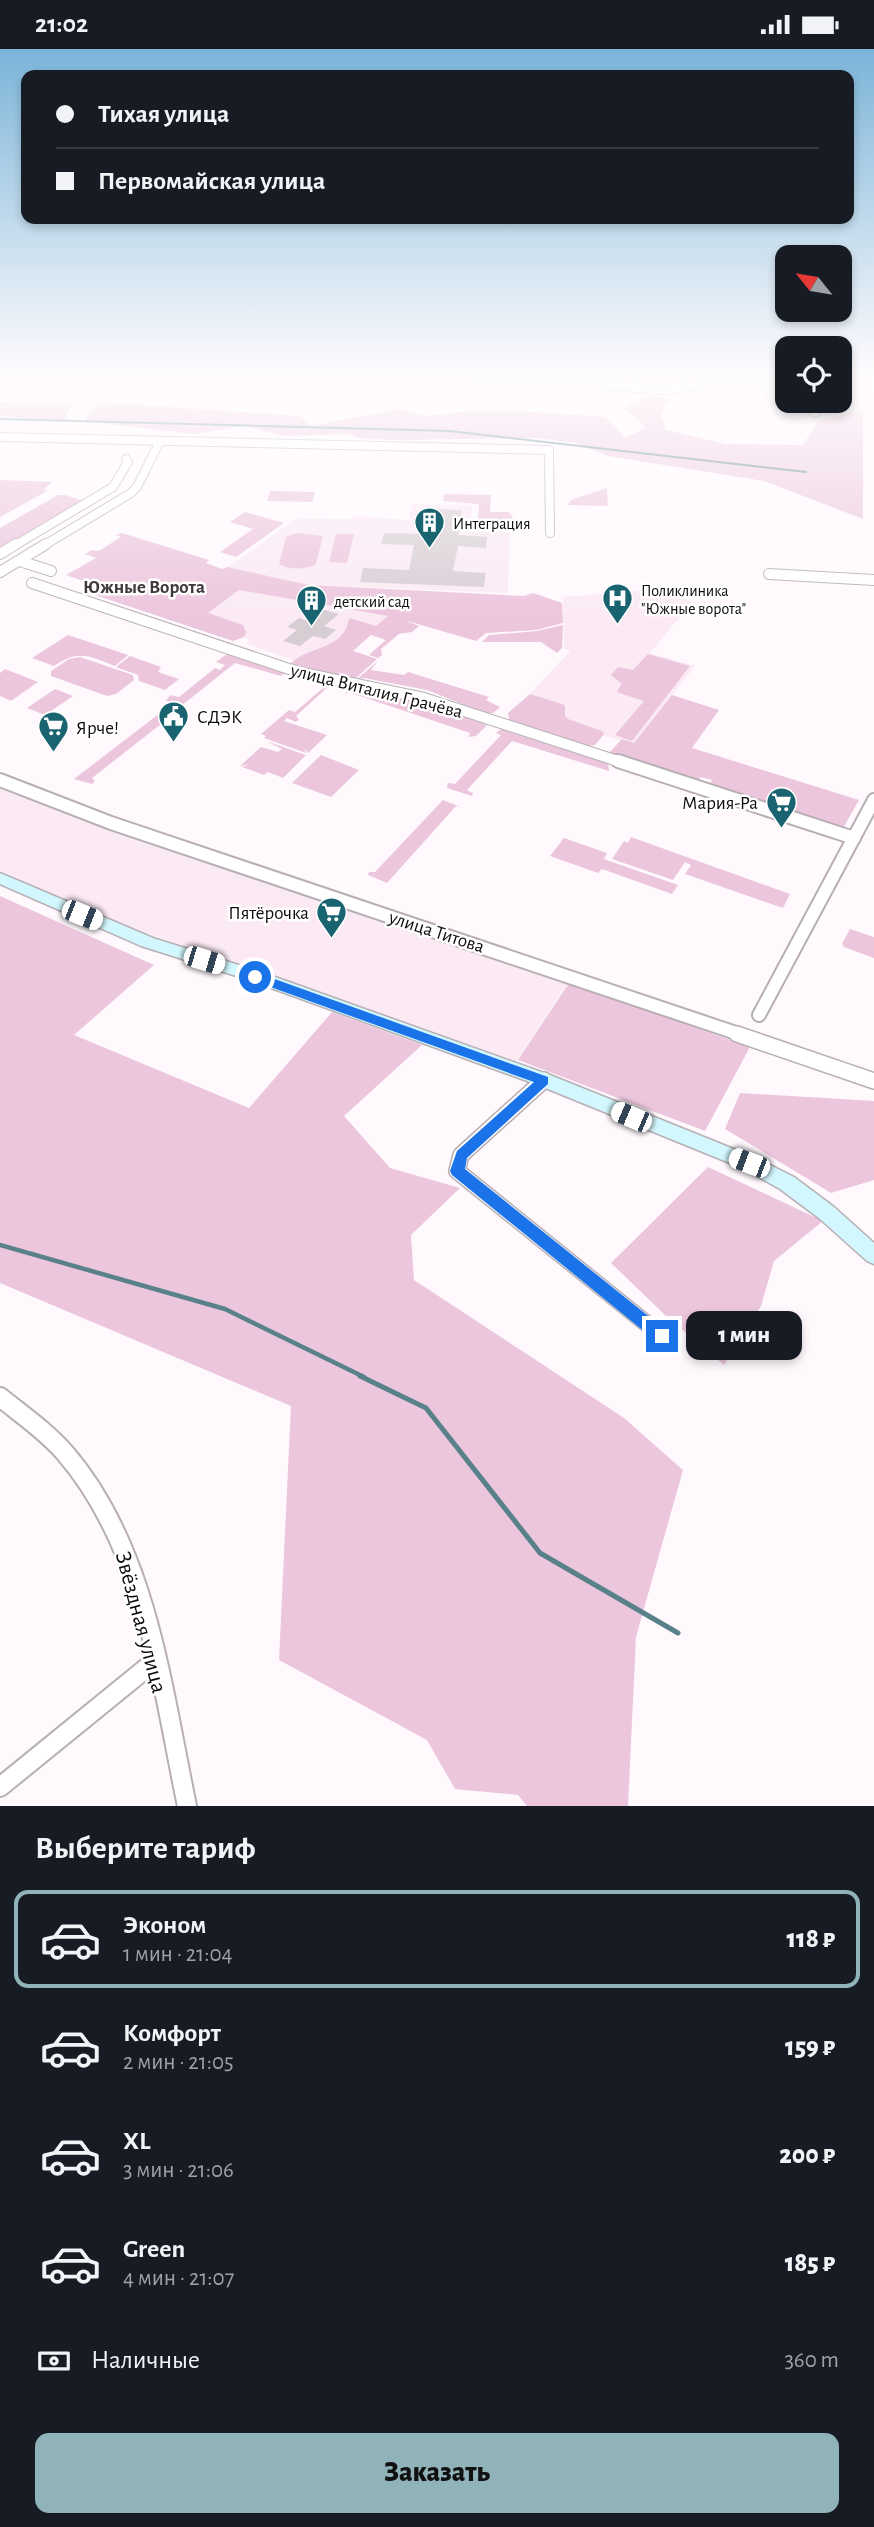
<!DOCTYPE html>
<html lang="ru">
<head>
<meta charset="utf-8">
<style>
  body { margin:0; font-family:"Alegreya Sans",sans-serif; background:#242831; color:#f1f3f6; height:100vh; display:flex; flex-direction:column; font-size:26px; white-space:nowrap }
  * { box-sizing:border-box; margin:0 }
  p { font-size:23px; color:#9ea1a6 }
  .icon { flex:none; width:38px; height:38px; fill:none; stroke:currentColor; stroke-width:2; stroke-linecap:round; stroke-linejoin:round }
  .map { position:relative; height:1757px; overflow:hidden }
  .side { display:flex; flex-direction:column; background:#171b24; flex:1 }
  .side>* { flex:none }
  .guide { position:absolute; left:21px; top:21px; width:833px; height:154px; border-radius:14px; box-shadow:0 4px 10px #0003; display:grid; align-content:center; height:154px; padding:0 35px; background:#171b24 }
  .needle { width:46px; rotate:300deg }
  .tools { position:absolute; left:775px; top:196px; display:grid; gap:14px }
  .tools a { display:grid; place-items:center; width:77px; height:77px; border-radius:14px; background:#171b24; box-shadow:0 4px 10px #0003; font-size:35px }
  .end { position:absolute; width:32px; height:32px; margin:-16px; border:9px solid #1a73e8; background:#fff; box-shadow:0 0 0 4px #fff }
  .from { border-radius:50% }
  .bubble { position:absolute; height:49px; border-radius:14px; background:#171b24; box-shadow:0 4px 10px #0003; font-size:23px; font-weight:800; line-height:49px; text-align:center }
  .car { position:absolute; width:21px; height:42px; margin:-21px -10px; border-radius:9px; box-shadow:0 0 5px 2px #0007; background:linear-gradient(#fff 24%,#345 0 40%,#fff 0 76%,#345 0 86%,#fff 0) }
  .guide b { display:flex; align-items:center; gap:24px; height:66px; font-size:26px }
  .guide b+b { border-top:2px solid #363941 }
  .guide i { width:18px; height:18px; background:#f1f3f6 }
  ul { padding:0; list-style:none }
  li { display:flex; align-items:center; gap:21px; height:98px; margin:0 14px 10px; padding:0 21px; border:4px solid transparent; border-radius:14px }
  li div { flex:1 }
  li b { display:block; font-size:26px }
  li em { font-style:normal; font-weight:800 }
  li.on { border-color:#90b3ba }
  li>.icon { width:63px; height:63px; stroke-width:1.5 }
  h2 { padding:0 35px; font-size:32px; line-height:84px }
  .pay { display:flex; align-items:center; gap:18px; height:77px; padding:0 35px; font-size:26px }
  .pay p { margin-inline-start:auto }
  .primary-button { display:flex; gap:14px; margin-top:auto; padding:14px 35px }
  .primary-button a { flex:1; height:80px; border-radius:14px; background:#90b3ba; color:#111; font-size:28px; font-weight:800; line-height:80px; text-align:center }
  .status { display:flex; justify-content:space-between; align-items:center; height:49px; padding:0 35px; background:#171b24; direction:ltr }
  .status svg { height:19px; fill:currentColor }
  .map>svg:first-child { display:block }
</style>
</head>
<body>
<div class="status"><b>21:02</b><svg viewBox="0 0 49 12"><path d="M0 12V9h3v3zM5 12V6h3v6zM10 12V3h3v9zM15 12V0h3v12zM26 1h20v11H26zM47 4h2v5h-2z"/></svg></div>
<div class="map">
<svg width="874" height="1757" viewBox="0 0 874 1757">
  <rect width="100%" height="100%" fill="#fff9fd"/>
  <g fill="#fbeaf4">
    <polygon points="413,455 472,456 471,473 510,474 508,544 310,536 227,519 297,469 349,470 355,467 411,471 409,467"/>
    <polygon points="239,541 388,567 325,622 246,595 250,592 244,588 246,583 207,565"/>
    <polygon points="647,541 692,553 650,604 695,617 634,694 511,665 571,601 564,600 563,548"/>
    <polygon points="0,739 9,740 568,934 515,1014 177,895 81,859 0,821"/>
  </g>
  <g fill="#ecc6dd">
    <polygon points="648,346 671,350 660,365 666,381 726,395 803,396 818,372 863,361 863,470 764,432 608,407 575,394 537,389 391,391 361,389 346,385 283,387 244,377 194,385 84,372 99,353 301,367 311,377 400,360 424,367 472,362 521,362 605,368 626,389 646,378 624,359"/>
    <polygon points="0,353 73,354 63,373 0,367"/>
    <polygon points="0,431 53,433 43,441 47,442 0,468"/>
    <polygon points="607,439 608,457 568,456 571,451"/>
    <polygon points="270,442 315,443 312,453 267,452"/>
    <polygon points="444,445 491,446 490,463 509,463 515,472 478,471 479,455 443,452"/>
    <polygon points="58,446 65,446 84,452 0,502 0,479"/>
    <polygon points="245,463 284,474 236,508 220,503 253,480 230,473"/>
    <path d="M122,484l87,27 -3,3 16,6 5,-2 82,18 214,11 10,-3 29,10 1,20 -27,7 -50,3 -10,8 -72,-21 15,6 -7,6 -13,2 -18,15 1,6 -4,3 -9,-3 17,-15 -15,-5 -18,16 24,8 -22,20 -65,-15c19,-19 54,-13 59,-46l27,8 12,-10 -149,-26 -31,23 35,12 3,7 -2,5 -11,4 -147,-49 9,-7 -29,-10 30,-17 -11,-4 7,-4 7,1 22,-14 -6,-2z"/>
    <path d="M296,484l27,3 -7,28c-10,6 -28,6 -37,0l7,-27z"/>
    <polygon points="336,485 354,485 347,514 329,513"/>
    <polygon points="563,576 562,599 557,604 541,593 482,593 489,586 537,582"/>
    <path d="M68,586l60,20 -13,11c-26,-10 -36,-17 -61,0l-22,-8z"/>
    <polygon points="227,605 285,623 281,627 235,614 181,657 166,652 170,646 179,648 215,619 220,621 225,616 216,613"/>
    <polygon points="648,605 690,617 632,692 615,686 644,652 619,644 617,642 622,635 611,626 618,618 633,621"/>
    <polygon points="130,607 161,618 158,623 179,630 165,641 139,632 138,626 116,618"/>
    <polygon points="80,608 133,626 134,631 116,645 107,647 51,627 51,622 69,610"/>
    <polygon points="378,612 371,621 404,626 408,623 489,648 486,651 500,658 493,664 487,665 427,641 364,629 357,630"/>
    <polygon points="5,620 38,633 11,652 0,647 0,624"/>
    <polygon points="329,634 334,635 332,639 328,638 296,667 299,670 296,673 287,669 284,672 327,686 308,704 304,699 306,704 264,689 266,687 261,685 289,661 295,663"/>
    <polygon points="349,638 419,652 487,676 476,687 468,688 470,684 348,643 345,646"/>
    <polygon points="55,640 73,647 45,666 27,659"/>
    <polygon points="530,645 565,656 565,667 568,670 602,682 604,685 595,696 588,697 509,671 508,664"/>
    <polygon points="672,646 719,661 692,699 859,751 841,783 707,741 712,731 701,728 695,736 608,705 622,690 634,694"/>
    <polygon points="164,661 179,666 179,668 170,668 92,729 95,732 92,735 74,730"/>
    <polygon points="501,680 608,714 609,722 512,692 467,741 473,744 472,747 447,739 448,734 455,735 501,686 496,684"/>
    <polygon points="266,692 306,706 283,729 268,723 264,726 242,718 250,715 240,717 261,698 278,703 282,700"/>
    <polygon points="321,706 359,721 331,748 292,734"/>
    <polygon points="443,751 463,759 456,757 387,834 368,826 369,823 375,823"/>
    <polygon points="631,788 790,845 783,859 685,825 691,816 685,813 673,831 612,810 624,792 628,794"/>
    <polygon points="564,789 607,804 604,810 678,836 672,845 602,820 598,824 550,807"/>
    <polygon points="0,847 154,916 74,986 249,1059 332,963 422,996 344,1067 390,1119 460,1139 411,1186 414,1231 624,1369 683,1421 636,1588 628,1757 527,1757 518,1746 455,1740 427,1691 279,1611 291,1357 0,1234"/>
    <polygon points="850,880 874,888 874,909 844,898 842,895"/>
    <polygon points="569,934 750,998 705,1082 518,1011"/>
    <polygon points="740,1044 874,1052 874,1131 831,1144 725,1080"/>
    <polygon points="708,1118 823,1172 774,1212 761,1257 724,1316 665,1266 611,1214"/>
  </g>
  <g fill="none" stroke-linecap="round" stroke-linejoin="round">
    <polyline stroke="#58818a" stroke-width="2" points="0,370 450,382 806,423"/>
    <polyline stroke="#58818a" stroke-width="4.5" points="0,1196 225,1260 364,1328"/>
    <polyline stroke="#58818a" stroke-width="5" points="360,1327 426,1359 540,1504 678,1584"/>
  </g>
  <g fill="#d7ced4">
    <polygon points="428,460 462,461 458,486 487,488 486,499 458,497 453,522 486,524 484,538 360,533 363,519 409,521 414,496 381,495 384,484 423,485"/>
    <polygon points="322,560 339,565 324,577 336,581 325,590 313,587 300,597 283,592 297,581 287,578 299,569 307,572"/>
  </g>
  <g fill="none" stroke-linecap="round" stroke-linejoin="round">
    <defs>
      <g id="street-far4">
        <polyline points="448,323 496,333 592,335 661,341 704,336 753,323"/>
        <polyline points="741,326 788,349"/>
        <polyline points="792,352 816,364"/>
        <polyline points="0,388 549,401 550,484"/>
        <polyline points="14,497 113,438 128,413 126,410"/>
        <polyline points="43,497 131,444 137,438 160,392"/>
      </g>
      <g id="street-far3">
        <polyline points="0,505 16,495"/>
        <polyline points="20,512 51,522"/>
        <polyline points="0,523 46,495"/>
        <polyline points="769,525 874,531"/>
        <polyline points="32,534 298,623 424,649 624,714"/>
      </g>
      <g id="street-far2">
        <polyline points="618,712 854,789"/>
        <polyline points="0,731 111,774 742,986"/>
        <polyline points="759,966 874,751"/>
      </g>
      <g id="street-far1">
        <polyline points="737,985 874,1032"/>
        <polyline points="544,1031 461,1106 457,1122 662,1287"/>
      </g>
      <g id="street">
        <path d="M0,1348c22,18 46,34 65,56 82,95 97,234 122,353"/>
        <polyline points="0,1738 155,1612"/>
      </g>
      <polygon id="secondary" points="0,824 153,889 261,923 550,1026 756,1109 794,1128 834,1158 874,1194 874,1215 867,1212 820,1170 780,1140 742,1119 538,1036 249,931 141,897 0,835"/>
    </defs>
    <use href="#street-far4" stroke="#b7afb4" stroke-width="10"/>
    <use href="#street-far3" stroke="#b7afb4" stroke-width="12"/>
    <use href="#street-far2" stroke="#b7afb4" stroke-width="16"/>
    <use href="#street-far1" stroke="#b7afb4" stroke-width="18"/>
    <use href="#street" stroke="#b7afb4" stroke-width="22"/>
    <use href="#secondary" stroke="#b7afb4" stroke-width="3"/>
    <use href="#street-far4" stroke="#fff" stroke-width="8"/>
    <use href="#street-far3" stroke="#fff" stroke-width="10"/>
    <use href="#street-far2" stroke="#fff" stroke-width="12"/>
    <use href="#street-far1" stroke="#fff" stroke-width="15"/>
    <use href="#street" stroke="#fff" stroke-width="18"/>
    <use href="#secondary" fill="#d3f7fe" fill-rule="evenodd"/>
  </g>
  <linearGradient id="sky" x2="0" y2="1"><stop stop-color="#7bb4d8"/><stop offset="0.57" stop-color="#fffcfe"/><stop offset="1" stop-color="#fffcfe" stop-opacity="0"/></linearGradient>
  <rect width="874" height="569" fill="url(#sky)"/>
  <polygon fill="#1a73e8" points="255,923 548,1028 548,1035 467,1109 465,1120 667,1282 669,1287 667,1292 656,1292 452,1126 450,1122 457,1102 534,1033 251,931 249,928"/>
  <defs>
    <symbol id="building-pin" viewBox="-11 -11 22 30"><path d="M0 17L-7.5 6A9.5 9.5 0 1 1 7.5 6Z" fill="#196470" stroke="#fff"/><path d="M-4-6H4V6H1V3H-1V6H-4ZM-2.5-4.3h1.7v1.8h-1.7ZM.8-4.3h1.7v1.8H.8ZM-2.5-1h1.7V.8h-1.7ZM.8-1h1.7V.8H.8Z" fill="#fff"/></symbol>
    <symbol id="hospital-pin" viewBox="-11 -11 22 30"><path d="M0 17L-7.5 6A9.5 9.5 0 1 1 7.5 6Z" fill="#196470" stroke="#fff"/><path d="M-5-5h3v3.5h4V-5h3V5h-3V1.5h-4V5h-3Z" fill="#fff"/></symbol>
    <symbol id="civic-pin" viewBox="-11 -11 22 30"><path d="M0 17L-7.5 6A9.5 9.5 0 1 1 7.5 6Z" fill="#196470" stroke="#fff"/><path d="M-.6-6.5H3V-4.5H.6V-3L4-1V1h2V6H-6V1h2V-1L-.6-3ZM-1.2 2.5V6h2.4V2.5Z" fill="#fff"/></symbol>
    <symbol id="supermarket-pin" viewBox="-11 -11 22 30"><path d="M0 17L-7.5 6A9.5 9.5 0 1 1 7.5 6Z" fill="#196470" stroke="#fff"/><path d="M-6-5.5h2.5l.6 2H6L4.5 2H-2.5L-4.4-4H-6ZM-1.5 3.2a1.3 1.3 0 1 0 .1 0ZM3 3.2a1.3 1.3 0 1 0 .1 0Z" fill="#fff"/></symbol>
  </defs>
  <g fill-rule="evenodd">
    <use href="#building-pin" x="412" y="456" width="35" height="47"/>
    <use href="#hospital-pin" x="600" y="532" width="35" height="47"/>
    <use href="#building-pin" x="294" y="534" width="35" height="47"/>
    <use href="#civic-pin" x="156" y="650" width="35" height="47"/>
    <use href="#supermarket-pin" x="36" y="660" width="35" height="47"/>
    <use href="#supermarket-pin" x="764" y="736" width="35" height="47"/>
    <use href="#supermarket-pin" x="314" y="846" width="35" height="47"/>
  </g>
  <g text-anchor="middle" stroke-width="5" stroke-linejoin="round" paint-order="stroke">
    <g font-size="16" fill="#0f0c0e" stroke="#fff" text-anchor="start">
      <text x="453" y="480">Интеграция</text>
      <text x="641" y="547">Поликлиника<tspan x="641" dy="18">"Южные ворота"</tspan></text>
      <text x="334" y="558">детский сад</text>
    </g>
    <g font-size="19" font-weight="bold" fill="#40393d" stroke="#fff">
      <text x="144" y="544">Южные Ворота</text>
    </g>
    <g font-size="19" fill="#0f0c0e" stroke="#fff">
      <text transform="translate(377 641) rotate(14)" y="7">улица Виталия Грачёва</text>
      <text transform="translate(437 882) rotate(18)" y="7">улица Титова</text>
    </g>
    <g font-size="19" fill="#0f0c0e" stroke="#fff" text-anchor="start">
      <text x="197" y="674">СДЭК</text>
      <text x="76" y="685">Ярче!</text>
      <text x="758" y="760" text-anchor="end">Мария-Ра</text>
      <text x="309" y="870" text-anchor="end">Пятёрочка</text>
    </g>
    <g font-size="23" fill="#0f0c0e" stroke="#fff">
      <text transform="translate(142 1573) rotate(75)" y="8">Звёздная улица</text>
    </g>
  </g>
</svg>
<div class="tools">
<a><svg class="needle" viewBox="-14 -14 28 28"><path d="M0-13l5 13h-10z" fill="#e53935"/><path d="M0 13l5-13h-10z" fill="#9ea1a6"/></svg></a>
<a><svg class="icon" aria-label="locate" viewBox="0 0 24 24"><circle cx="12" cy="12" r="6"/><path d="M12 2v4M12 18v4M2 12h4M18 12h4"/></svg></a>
</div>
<i class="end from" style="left:255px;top:928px"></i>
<i class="end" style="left:662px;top:1287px"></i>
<div class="bubble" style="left:686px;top:1262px;width:116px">1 мин</div>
<i class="car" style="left:82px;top:866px;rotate:112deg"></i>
<i class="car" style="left:204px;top:911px;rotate:107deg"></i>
<i class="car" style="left:631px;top:1068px;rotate:293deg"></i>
<i class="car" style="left:749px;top:1114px;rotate:291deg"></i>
<div class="guide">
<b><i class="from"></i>Тихая улица</b>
<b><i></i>Первомайская улица</b>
</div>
</div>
<section class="side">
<h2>Выберите тариф</h2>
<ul>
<li class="on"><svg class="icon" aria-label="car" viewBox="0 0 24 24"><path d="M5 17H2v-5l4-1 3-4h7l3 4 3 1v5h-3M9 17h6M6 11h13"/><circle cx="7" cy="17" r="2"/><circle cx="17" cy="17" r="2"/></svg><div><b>Эконом</b><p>1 мин · 21:04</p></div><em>118 ₽</em></li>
<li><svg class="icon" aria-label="car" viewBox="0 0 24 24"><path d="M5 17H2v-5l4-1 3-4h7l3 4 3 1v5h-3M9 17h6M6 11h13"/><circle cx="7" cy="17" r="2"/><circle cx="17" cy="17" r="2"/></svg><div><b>Комфорт</b><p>2 мин · 21:05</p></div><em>159 ₽</em></li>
<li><svg class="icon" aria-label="car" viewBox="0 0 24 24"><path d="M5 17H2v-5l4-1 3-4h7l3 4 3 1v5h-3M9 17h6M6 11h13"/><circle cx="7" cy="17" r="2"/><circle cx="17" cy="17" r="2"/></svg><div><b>XL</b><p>3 мин · 21:06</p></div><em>200 ₽</em></li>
<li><svg class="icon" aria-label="car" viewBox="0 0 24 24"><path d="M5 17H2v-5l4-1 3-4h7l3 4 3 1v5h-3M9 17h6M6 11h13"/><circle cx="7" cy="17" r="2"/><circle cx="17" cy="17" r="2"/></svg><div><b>Green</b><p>4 мин · 21:07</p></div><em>185 ₽</em></li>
</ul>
<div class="pay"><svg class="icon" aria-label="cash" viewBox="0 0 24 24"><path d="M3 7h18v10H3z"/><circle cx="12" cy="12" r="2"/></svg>Наличные<p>360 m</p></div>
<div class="primary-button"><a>Заказать</a></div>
</section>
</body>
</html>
